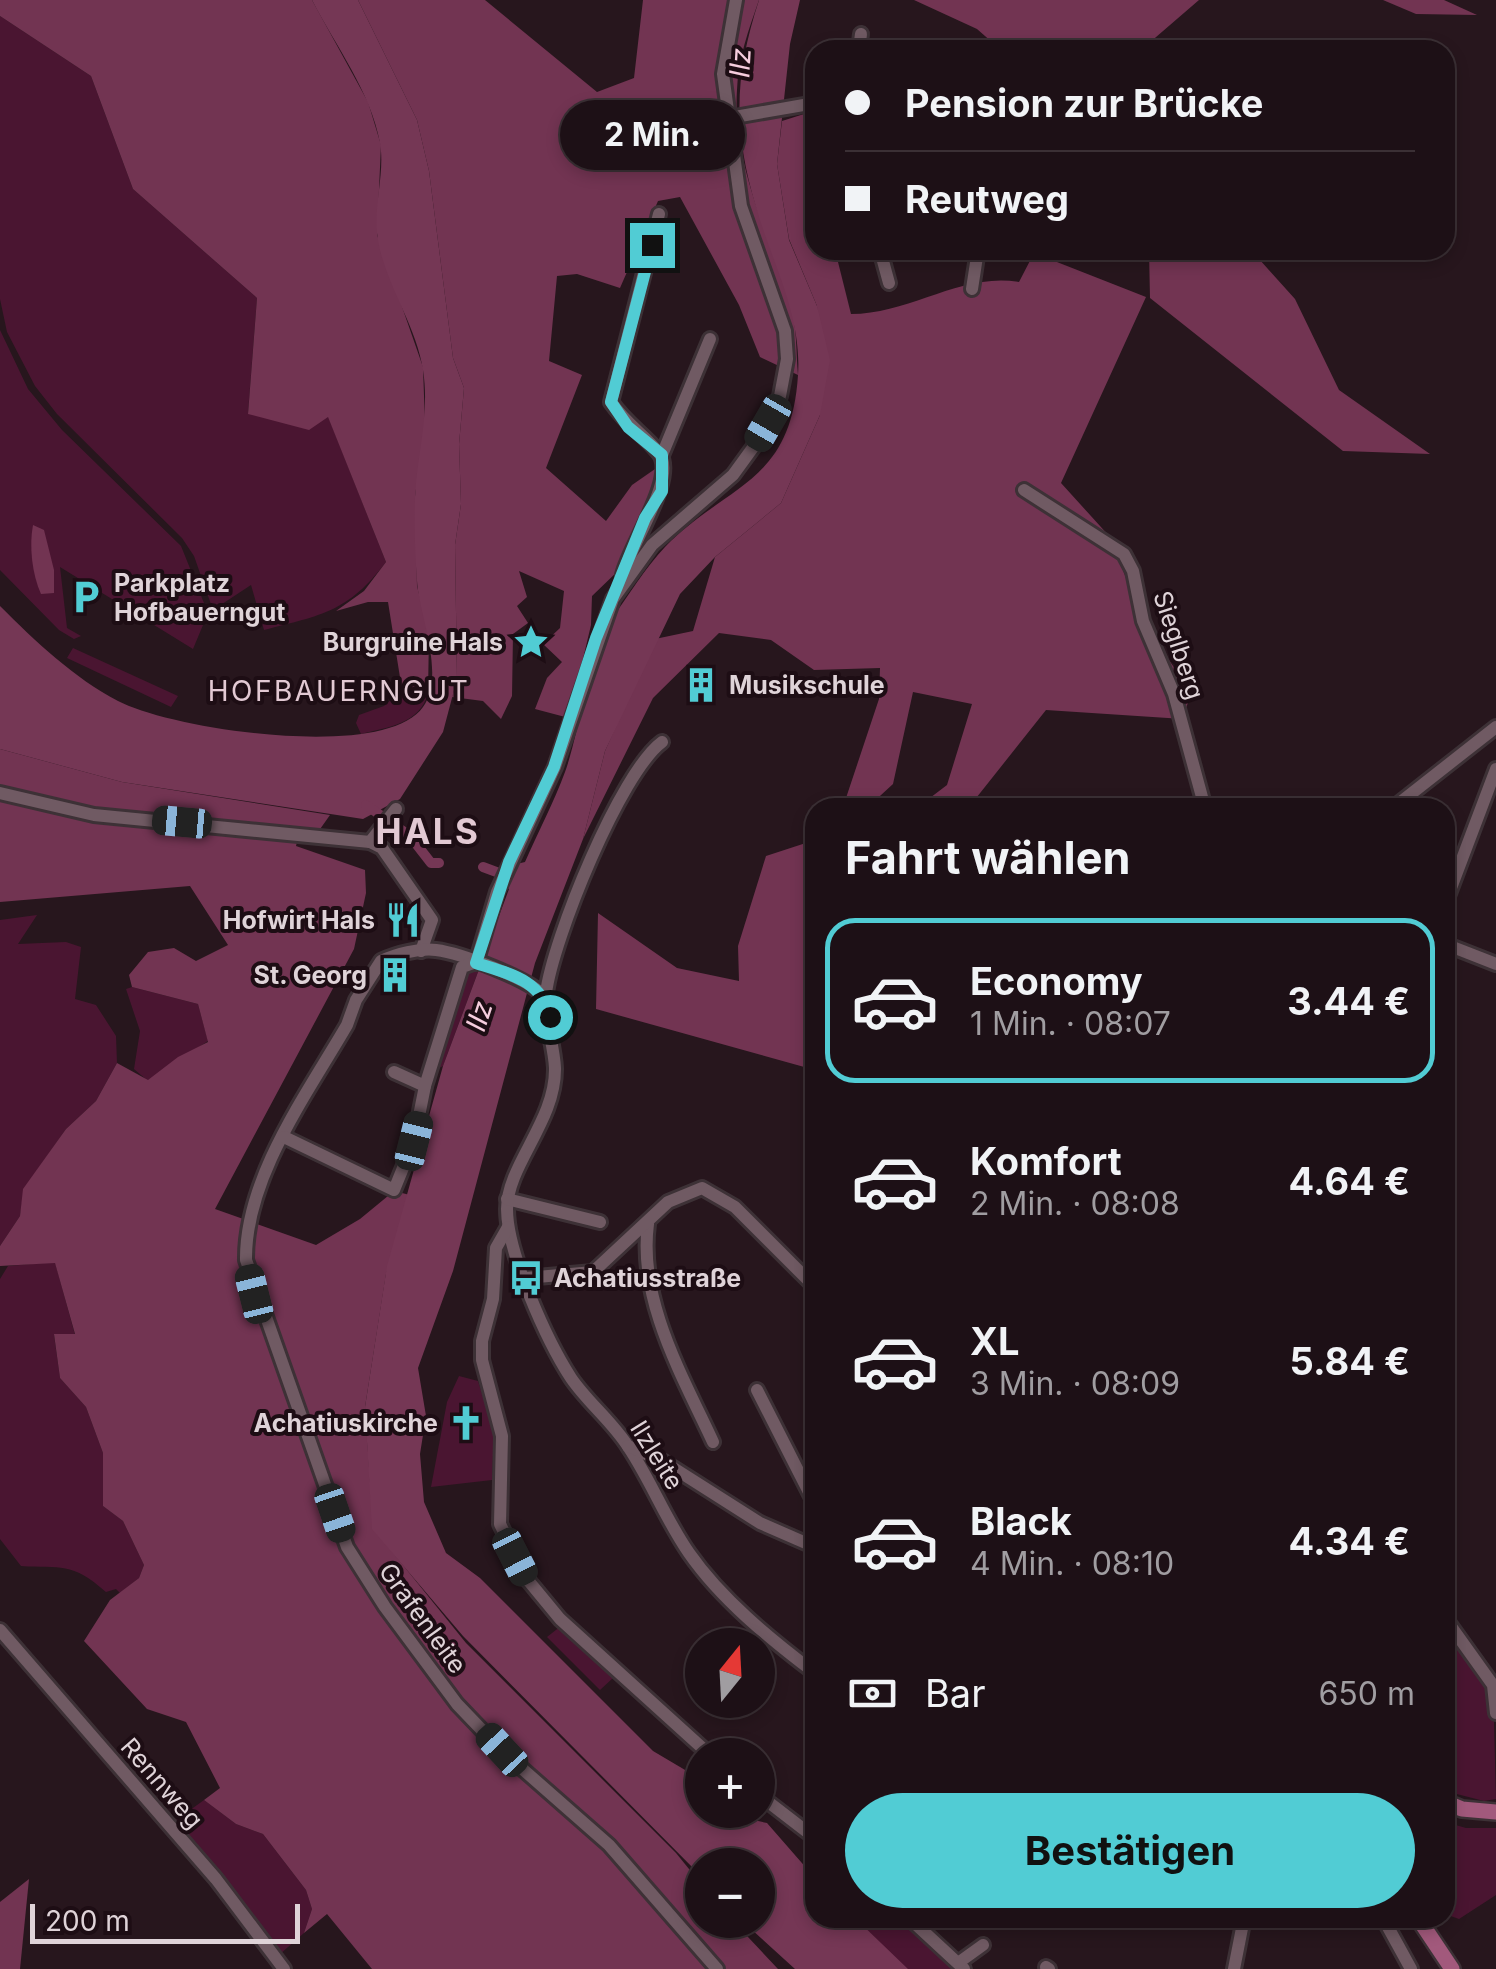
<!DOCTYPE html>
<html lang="de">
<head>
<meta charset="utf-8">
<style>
  body { margin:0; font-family:Inter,sans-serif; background:#25191f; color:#f1f3f6; height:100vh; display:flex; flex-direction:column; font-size:38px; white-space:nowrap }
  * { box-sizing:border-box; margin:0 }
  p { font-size:32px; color:#a09da1 }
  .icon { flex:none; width:55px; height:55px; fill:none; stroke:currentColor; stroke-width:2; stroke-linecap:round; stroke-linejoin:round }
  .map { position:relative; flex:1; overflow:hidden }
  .panel { position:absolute; left:805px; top:798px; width:650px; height:1130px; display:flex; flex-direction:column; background:#1d1016; border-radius:30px; box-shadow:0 5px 15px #0003,0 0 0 2px #3b3035 }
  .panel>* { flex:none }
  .top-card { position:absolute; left:805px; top:40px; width:650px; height:220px; border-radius:30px; box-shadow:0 5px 15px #0003,0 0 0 2px #3b3035; display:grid; align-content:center; height:220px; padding:0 40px; background:#1d1016 }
  .needle { width:65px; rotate:18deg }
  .fabs { position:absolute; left:685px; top:1628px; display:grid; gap:20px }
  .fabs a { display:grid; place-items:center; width:90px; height:90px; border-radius:50%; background:#1d1016; box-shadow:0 5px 15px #0003,0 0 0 2px #3b3035; font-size:50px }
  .scale { position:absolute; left:30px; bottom:25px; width:270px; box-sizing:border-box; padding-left:10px; border:5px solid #dfd3d8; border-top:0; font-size:28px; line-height:35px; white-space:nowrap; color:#dfd3d8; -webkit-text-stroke:8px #1d0d14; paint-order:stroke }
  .end { position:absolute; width:45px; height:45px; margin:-22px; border:12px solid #51ccd4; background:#111; box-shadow:0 0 0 5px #111 }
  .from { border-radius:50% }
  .bubble { position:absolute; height:70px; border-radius:35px; background:#1d1016; box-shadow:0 5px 15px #0003,0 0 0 2px #3b3035; font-size:32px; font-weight:700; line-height:70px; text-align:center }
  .car { position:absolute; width:30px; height:60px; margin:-30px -15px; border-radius:12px; box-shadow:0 0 8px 2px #0007; background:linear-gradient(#222 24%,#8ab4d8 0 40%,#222 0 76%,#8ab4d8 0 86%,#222 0) }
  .top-card b { display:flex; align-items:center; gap:35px; height:95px; font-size:38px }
  .top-card b+b { border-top:2px solid #3b3035 }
  .top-card i { width:25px; height:25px; background:#f1f3f6 }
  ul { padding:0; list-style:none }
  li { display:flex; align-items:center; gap:30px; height:165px; margin:0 20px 15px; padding:0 20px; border:5px solid transparent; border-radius:30px }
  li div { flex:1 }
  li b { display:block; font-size:38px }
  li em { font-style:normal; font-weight:700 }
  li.on { border-color:#51ccd4 }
  li>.icon { width:90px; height:90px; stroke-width:1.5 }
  h2 { padding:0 40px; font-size:45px; line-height:120px }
  .pay { display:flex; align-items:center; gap:25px; height:110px; padding:0 40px; font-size:38px }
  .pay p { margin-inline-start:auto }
  .action { display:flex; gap:20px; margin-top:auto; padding:20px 40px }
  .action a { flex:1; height:115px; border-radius:60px; background:#51ccd4; color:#111; font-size:40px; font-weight:700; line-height:115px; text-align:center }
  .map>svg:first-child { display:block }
</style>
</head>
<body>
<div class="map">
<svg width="1496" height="1969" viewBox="0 0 1496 1969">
  <rect width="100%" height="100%" fill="#27161d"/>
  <g fill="#4a1531">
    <path d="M0,16l91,60 42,113 124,109 -9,115 80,3 58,146c-38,50 -64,53 -122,68l-13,-45 -38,25 -19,-54 -12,-18 -125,-124 -22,-28 -28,-54 -7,-33z"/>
    <polygon points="0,330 28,389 62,430 181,546 208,613 193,649 60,567 67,628 81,636 74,639 59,630 0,570"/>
    <polygon points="73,648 178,696 171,707 67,658"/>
    <path d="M402,690l26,3c-8,31 -40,34 -67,41l-5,-11 3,-8 25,-9z"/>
    <polygon points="37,915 18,944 66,942 81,947 75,999 96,1005 116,1036 117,1063 96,1101 66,1129 24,1189 20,1216 0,1246 0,920"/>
    <polygon points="466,972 478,972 443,1066 429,1073"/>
    <polygon points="132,987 198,1004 208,1041 148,1081 134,1069 140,1031 126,989"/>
    <path d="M55,1262l20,73h-21l6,43 26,29 17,46v53l20,15 21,44 -5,13 -19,15 -4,-4 -10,3c-35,-31 -45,-23 -85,-26l-21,-27v-260l8,-13z"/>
    <polygon points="459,1376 478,1381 494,1431 492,1480 431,1487 447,1402"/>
    <polygon points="1445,1618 1493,1685 1496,1799 1484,1801 1445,1791"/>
    <polygon points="561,1626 614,1677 600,1690 547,1637"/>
    <polygon points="204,1800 236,1824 263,1834 306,1890 312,1909 304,1933 279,1955 168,1826"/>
    <polygon points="1445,1822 1466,1828 1496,1828 1496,1895 1459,1919 1445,1914"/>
    <polygon points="853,1918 902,1918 957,1969 905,1969"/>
  </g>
  <g fill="#723452">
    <polygon points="0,0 312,0 368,102 381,145 377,235 423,367 425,424 415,496 417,586 429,634 428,693 402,690 388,602 368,602 336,611 364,591 386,562 328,417 309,430 248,414 257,298 133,189 91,76 0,16"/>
    <path d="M358,0h127l112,92 37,-14 9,-78h116c-10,29 -21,58 -22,90 -5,74 33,146 54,216 6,21 5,46 7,69l-38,-18 -21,-52 -59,-108 -22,4 -38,87 -43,-14 -20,2 -8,85 33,14 -36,93 60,53 26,-36 23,-16 6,16 -42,85 -27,26 -1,29 -22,93 -34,-9 12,-31 15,-16 -19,-18 17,-16 4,-37 -45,-20 8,26 -10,9 11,17 -15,11 -1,62 -11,23 -18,-18 -31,-4 5,-18 -2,-134 6,-41 -2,-60 5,-56 -11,-30 -24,-187 -12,-51z"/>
    <polygon points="914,0 1199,0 1141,50 1001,50 977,29"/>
    <polygon points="1383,0 1444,0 1477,15 1416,14"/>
    <path d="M804,114l11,47v89h20l16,64c59,0 111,-42 168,-32l15,-29 112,44 -85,186 49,54 34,87 47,68 -8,27 -137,-9 -77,97h-51l29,-22 25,-81 -59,-12 -20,92 -25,23h-25l36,-108 1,-31 -66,2 -43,-30 -52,-7 -66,65 -70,141 22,-88 50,-112 38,-8 22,-74 66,-54 39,-88 -3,-109 -28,-67 -12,-75 5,-43z"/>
    <polygon points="1149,250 1251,250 1295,299 1339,390 1430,454 1343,451 1150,298"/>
    <path d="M33,525l11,5 10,40v23l-13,1c-9,-20 -12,-48 -8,-69z"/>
    <polygon points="0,749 122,782 330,815 318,832 300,829 296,846 365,870 366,893 354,949 215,1209 316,1245 360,1219 394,1191 410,1195 386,1274 365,1407 373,1528 466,1643 676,1853 702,1885 702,1920 732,1920 778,1969 372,1969 327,1914 304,1933 312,1909 306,1890 263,1834 236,1824 204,1800 220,1788 186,1722 147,1709 84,1641 110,1600 139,1578 144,1565 123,1521 103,1506 103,1453 86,1407 60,1378 54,1334 75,1334 55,1263 0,1266 0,1246 20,1216 23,1189 66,1129 96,1101 117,1063 148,1080 178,1057 208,1042 198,1004 132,987 129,975 148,952 174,948 196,961 228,945 190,886 0,902"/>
    <polygon points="815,840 815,1070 596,1009 598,913 677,968 739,981 738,946 766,856"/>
    <polygon points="29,1879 20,1969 0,1969 0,1902"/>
  </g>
  <g fill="#753755">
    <path d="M312,0h46l59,120 12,51 24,187 11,30 -5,56 2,60 -6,41 2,134 -14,53 -43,67 -37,20 -241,-37 -122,-33v-143c35,35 74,72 118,95 53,28 266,61 305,6 23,-32 -4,-92 -6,-126 -2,-27 -3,-56 -2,-84 2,-43 15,-83 8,-127 -7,-47 -41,-90 -46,-137 -3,-29 8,-61 3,-90 -9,-51 -45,-98 -68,-143z"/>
    <path d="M759,0h41l-10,44 -13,120 12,76 28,66 13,54 -10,55 -39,88 -66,54 -35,37 -75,157 -22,88 -48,124 -82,308 -35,97 8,48 -6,38 4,48 22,51 34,25 173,173 49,29v30h39l8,9 18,4 48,55v40h40l53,51h-113l-54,-49h17v-55h-56v12l-239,-241 -91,-107 -7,-122 22,-141 56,-200 66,-177 -7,-7 6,-16 17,-4c13,-30 29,-60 40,-90 14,-38 26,-123 46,-152 17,-24 34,-52 54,-73 61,-63 126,-62 133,-172 4,-60 -26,-112 -42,-168 -23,-78 -22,-130 3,-207z"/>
  </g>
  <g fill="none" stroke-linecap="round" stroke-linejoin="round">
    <g stroke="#753755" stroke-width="10">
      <polyline points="366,805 410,836 431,863 439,863"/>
      <polyline points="483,867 510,877"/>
    </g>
    <defs>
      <g id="minor">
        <polyline points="859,50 861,34"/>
        <polyline points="729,118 815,103"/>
        <polyline points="880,250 889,283"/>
        <polyline points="972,289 978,250"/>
        <polyline points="662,455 710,339"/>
        <polyline points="1024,490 1124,554 1133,571 1143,621 1174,694 1205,808"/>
        <path d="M623,575c7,-30 55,-98 36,-122 -15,-19 -32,-28 -48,-51l48,-188"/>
        <path d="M662,742c-42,31 -109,197 -116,251 -3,23 8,51 9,75 1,53 -48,97 -48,141 0,44 40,132 64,169 17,25 42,44 58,70 22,33 37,72 60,105 32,46 81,86 126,120"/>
        <polyline points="0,793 94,815 370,842 382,848 432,920 421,951"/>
        <polyline points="1393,808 1496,727"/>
        <polyline points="370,842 396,809"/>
        <polyline points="1445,904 1496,769"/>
        <polyline points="1445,944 1496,964"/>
        <polyline points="476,963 497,892 555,767 613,599 652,545 733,475 757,442 780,396 787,359 785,331 741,206 723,74 736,0"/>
        <path d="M545,997c-15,-18 -85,-44 -109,-47 -17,-2 -40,4 -55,11l-25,39 -9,25c-40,69 -102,153 -101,235l101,287 38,60 72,97 45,47 107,94 108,124"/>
        <polyline points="394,1072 425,1086"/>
        <polyline points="284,1137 394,1190 414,1141 425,1086 462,967 473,963"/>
        <polyline points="507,1199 600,1222"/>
        <path d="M648,1224c-10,76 34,151 65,218"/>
        <polyline points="508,1227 496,1248 493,1299 482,1341 482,1360 502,1436 500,1524 527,1579 560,1619 710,1755"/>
        <polyline points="526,1278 593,1272 668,1202 702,1188 735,1207 815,1287"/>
        <polyline points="757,1390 815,1504"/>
        <polyline points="628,1446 664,1462 760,1523 815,1547"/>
        <polyline points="1445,1618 1493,1685 1496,1713"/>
        <polyline points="0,1630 216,1879 284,1969"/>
        <polyline points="758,1794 815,1838"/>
        <polyline points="909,1918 964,1969"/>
        <polyline points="1383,1918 1411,1969"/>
        <polyline points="958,1963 983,1945"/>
        <polyline points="1046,1967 1049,1969"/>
        <polyline points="1234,1969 1244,1918"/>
      </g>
      <g id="major">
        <polyline points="1445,1802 1462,1809 1496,1812"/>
        <polyline points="1418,1918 1452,1969"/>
      </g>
    </defs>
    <use href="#minor" stroke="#3d3136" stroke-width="18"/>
    <use href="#major" stroke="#3d3136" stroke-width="20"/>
    <use href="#minor" stroke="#705a63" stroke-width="12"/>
    <use href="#major" stroke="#a2597c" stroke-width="15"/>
  </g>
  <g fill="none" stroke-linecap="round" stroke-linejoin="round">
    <path stroke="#51ccd4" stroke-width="12" d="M550,1017c-8,-37 -40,-43 -74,-54l33,-101 45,-95 42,-129 49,-120 17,-27v-36l-34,-28 -17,-25 41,-157"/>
  </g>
  <defs>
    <symbol id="parking-bare" viewBox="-9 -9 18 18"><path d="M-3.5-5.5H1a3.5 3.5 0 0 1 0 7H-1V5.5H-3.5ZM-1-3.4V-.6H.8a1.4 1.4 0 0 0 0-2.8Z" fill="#51ccd4" stroke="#1d0d14" stroke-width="2.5" paint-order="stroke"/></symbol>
    <symbol id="sight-bare" viewBox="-9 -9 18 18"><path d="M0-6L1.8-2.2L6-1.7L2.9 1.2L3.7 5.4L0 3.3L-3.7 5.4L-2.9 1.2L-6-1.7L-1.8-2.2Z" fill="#51ccd4" stroke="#1d0d14" stroke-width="2.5" paint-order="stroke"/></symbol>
    <symbol id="building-bare" viewBox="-9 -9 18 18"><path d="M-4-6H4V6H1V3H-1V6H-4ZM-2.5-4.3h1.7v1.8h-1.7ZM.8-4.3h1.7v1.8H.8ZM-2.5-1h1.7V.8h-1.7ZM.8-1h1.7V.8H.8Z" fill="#51ccd4" stroke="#1d0d14" stroke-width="2.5" paint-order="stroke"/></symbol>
    <symbol id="restaurant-bare" viewBox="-9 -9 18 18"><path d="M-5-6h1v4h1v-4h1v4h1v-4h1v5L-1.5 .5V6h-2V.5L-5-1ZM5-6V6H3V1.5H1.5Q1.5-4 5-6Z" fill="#51ccd4" stroke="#1d0d14" stroke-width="2.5" paint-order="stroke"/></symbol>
    <symbol id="bus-bare" viewBox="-9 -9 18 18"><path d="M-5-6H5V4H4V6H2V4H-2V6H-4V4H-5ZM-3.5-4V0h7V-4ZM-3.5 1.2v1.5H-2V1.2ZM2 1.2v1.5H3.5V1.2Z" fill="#51ccd4" stroke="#1d0d14" stroke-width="2.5" paint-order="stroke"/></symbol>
    <symbol id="church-bare" viewBox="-9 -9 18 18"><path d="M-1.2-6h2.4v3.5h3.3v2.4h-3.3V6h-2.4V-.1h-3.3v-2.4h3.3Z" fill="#51ccd4" stroke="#1d0d14" stroke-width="2.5" paint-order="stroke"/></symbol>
  </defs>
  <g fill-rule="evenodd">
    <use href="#parking-bare" x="61" y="572" width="50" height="50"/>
    <use href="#sight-bare" x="506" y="617" width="50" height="50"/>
    <use href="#building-bare" x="676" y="660" width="50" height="50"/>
    <use href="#restaurant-bare" x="378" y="895" width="50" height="50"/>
    <use href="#building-bare" x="370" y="950" width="50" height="50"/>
    <use href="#bus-bare" x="501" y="1253" width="50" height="50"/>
    <use href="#church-bare" x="441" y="1398" width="50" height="50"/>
  </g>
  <g text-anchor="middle" stroke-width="8" stroke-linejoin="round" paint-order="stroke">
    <g font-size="25" font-weight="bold" fill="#dfd3d8" stroke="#1d0d14" text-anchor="end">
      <text x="114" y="592" text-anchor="start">Parkplatz<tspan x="114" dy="29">Hofbauerngut</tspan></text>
      <text x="503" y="651">Burgruine Hals</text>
      <text x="729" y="694" text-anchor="start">Musikschule</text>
      <text x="375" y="929">Hofwirt Hals</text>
      <text x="367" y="984">St. Georg</text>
      <text x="554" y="1287" text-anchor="start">Achatiusstraße</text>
      <text x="438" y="1432">Achatiuskirche</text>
    </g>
    <g font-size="25" fill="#dfd3d8" stroke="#1d0d14">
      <text transform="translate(1179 645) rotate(72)" y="9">Sieglberg</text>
      <text transform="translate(657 1455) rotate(58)" y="9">Ilzleite</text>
      <text transform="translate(423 1618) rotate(54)" y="9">Grafenleite</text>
      <text transform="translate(162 1783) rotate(49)" y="9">Rennweg</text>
    </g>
    <g font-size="28" font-style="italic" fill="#f6cdde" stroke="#1d0d14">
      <text transform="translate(740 63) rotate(-87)" y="10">Ilz</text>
      <text transform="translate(479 1016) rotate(-72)" y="10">Ilz</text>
    </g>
    <g font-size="28" letter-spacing="2.5" fill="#e2c9d3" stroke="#1d0d14">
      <text x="339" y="701">HOFBAUERNGUT</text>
    </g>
    <g font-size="35" font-weight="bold" letter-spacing="2.5" fill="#e2c9d3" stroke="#1d0d14">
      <text x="428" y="844">HALS</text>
    </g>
  </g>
</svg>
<div class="fabs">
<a><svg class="needle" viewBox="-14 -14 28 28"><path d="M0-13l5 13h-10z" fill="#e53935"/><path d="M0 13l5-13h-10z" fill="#a09da1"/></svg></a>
<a>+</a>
<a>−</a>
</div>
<div class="scale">200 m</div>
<i class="end from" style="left:550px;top:1017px"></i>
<i class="end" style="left:652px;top:245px"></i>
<div class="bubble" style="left:560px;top:100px;width:185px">2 Min.</div>
<i class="car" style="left:768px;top:423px;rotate:210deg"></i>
<i class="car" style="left:182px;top:822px;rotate:275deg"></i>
<i class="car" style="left:414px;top:1141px;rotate:14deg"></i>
<i class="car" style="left:254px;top:1294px;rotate:346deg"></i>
<i class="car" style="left:335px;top:1513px;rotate:161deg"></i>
<i class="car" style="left:515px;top:1557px;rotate:153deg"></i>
<i class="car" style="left:502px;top:1750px;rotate:317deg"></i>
<div class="top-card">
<b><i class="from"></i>Pension zur Brücke</b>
<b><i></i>Reutweg</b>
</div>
<section class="panel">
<h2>Fahrt wählen</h2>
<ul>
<li class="on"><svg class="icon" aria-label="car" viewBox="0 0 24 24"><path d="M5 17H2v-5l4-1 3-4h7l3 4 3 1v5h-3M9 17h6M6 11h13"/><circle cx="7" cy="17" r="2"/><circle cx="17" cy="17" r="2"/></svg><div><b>Economy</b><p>1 Min. · 08:07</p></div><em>3.44 €</em></li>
<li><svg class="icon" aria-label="car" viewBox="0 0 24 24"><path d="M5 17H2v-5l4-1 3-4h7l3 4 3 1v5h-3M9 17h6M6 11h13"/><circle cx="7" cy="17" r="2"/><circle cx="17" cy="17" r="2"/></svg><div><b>Komfort</b><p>2 Min. · 08:08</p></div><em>4.64 €</em></li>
<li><svg class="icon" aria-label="car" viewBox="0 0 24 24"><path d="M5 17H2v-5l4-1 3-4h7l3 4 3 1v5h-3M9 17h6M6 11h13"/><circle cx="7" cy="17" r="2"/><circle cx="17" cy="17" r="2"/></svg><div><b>XL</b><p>3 Min. · 08:09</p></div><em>5.84 €</em></li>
<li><svg class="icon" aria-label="car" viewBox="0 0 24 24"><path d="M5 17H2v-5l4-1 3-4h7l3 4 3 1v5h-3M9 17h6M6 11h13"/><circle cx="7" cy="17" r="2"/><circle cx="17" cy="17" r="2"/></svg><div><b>Black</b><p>4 Min. · 08:10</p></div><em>4.34 €</em></li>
</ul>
<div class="pay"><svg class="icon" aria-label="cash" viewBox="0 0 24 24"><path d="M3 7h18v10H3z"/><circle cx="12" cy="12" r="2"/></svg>Bar<p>650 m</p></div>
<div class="action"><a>Bestätigen</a></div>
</section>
</div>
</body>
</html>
